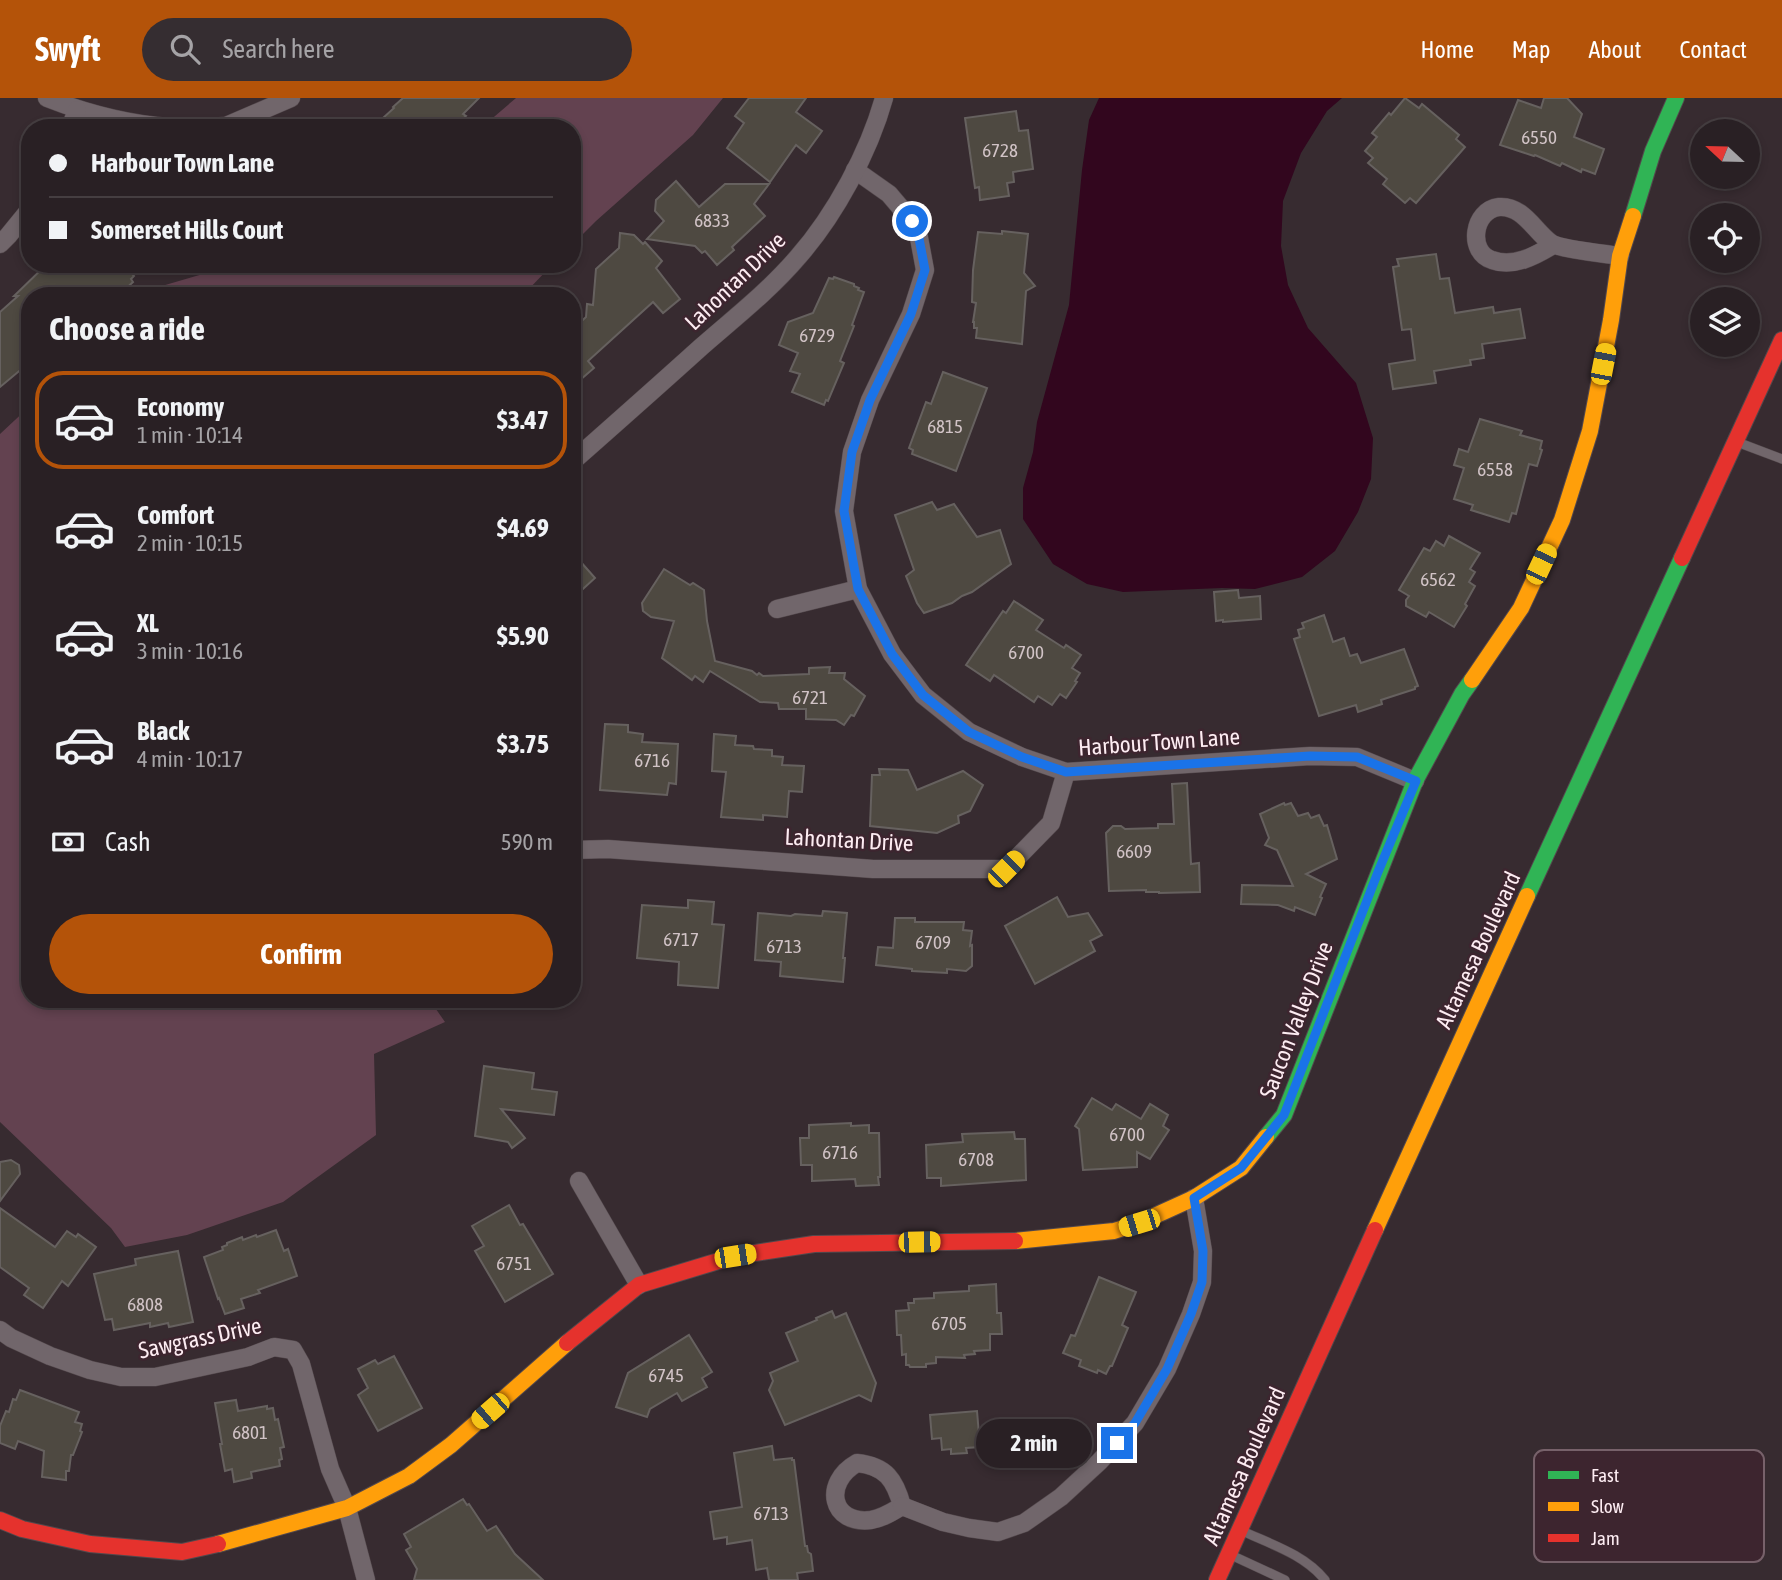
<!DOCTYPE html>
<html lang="en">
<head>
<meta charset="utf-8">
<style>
  body { margin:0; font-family:"Asap Condensed",sans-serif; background:#352d31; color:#f1f3f6; height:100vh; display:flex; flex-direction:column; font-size:26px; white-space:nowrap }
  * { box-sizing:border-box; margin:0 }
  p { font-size:23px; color:#a5a3a6 }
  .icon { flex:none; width:38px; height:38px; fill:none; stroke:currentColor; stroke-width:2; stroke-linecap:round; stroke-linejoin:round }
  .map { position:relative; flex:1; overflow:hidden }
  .sheet { position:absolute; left:21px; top:189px; width:560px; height:721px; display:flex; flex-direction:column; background:#292024; border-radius:28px; box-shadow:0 4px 10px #0003,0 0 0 2px #453e41 }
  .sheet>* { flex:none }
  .hud { position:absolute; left:21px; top:21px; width:560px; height:154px; border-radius:28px; box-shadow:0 4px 10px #0003,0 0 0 2px #453e41; display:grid; align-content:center; height:154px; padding:0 28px; background:#292024 }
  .needle { width:46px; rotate:292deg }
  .controls { position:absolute; left:1690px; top:21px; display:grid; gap:14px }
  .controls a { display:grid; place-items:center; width:70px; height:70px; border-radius:50%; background:#292024; box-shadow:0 4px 10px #0003,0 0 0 2px #453e41; font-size:35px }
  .end { position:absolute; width:32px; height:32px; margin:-16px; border:9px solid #1a73e8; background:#fff; box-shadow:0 0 0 4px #fff }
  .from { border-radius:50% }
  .bubble { position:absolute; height:49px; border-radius:24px; background:#292024; box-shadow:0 4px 10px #0003,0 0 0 2px #453e41; font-size:23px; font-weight:700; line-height:49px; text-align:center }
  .car { position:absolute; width:21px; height:42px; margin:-21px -10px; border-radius:9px; box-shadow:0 0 5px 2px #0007; background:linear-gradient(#f5c518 24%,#345 0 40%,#f5c518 0 76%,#345 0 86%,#f5c518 0) }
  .hud b { display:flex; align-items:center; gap:24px; height:66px; font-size:26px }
  .hud b+b { border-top:2px solid #453e41 }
  .hud i { width:18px; height:18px; background:#f1f3f6 }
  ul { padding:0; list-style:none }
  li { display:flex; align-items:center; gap:21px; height:98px; margin:0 14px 10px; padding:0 14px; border:4px solid transparent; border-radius:28px }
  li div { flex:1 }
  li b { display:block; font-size:26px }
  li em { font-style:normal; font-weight:700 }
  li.selected { border-color:#b45309 }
  li>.icon { width:63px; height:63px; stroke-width:1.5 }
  h2 { padding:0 28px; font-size:32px; line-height:84px }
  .pay { display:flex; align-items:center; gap:18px; height:77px; padding:0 28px; font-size:26px }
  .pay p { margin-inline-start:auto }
  .primary-button { display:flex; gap:14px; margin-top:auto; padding:14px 28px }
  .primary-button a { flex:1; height:80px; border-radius:42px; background:#b45309; color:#fff; font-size:28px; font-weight:700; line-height:80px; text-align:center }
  header { display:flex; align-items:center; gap:42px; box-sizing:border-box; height:98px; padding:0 35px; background:#b45309; color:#fff }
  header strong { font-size:33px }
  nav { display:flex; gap:38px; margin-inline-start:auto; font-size:24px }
  .search { width:490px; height:63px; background:#352d31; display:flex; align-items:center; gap:18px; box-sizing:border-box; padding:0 24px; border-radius:38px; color:#a5a3a6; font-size:26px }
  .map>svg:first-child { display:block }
</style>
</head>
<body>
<header>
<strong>Swyft</strong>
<div class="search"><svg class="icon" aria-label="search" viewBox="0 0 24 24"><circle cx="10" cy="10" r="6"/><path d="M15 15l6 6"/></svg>Search here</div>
<nav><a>Home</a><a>Map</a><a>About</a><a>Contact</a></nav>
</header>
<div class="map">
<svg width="1782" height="1482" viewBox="0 0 1782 1482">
  <rect width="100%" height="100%" fill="#372b30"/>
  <g fill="#634250">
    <polygon points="516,0 723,0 693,37 596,123 572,147 572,30 481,30"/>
    <polygon points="237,166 553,166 522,198 146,198 155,190"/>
    <polygon points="30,308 30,901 429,901 445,924 374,956 376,1037 283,1104 187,1137 125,1149 111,1130 0,1024 0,336"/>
  </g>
  <polygon fill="#32061e" points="1099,0 1342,0 1327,13 1301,55 1283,103 1281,148 1288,187 1308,230 1356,285 1373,340 1371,381 1358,414 1335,453 1302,479 1255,491 1222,490 1123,494 1087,486 1053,466 1023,421 1023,390 1033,354 1037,324 1069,207 1082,72 1089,22"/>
  <g fill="#4e4941" stroke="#66615f" stroke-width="2">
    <polygon points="403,0 479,0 463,16 466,18 453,30 372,30 394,10 393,9"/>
    <polygon points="749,0 806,0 796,14 822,33 806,55 796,47 770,84 727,50 744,25 735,18"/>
    <polygon points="1405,0 1419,10 1422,6 1459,37 1456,41 1465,49 1416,105 1410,100 1405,105 1383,86 1387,81 1368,65 1373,60 1365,53 1377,39 1372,35 1389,15 1391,17"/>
    <polygon points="1544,0 1567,0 1582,16 1574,39 1604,51 1595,76 1582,71 1581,74 1562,65 1560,68 1535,57 1534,58 1500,47 1518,2 1541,10"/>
    <polygon points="1016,13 1019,33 1028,32 1033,71 1013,74 1014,84 1007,85 1009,98 980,102 979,89 975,90 965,20"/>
    <polygon points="676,83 699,109 725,86 769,86 754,106 765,118 732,149 734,152 717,167 705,153 702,155 695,148 647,141 664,123 655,113 656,102"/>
    <polygon points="1002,133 1028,136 1024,175 1035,188 1026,193 1022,246 976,240 977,230 974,230 974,224 973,224 976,205 972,204 973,172 978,134 1002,136"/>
    <polygon points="620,135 634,137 643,146 645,144 662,163 656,170 680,201 663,215 653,204 588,263 594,270 572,289 572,232 586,219 587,206 593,207 596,171 619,150"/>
    <polygon points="1436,156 1440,181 1449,180 1455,215 1493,209 1494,215 1520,211 1525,240 1482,246 1484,260 1470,262 1471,267 1434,273 1436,285 1393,291 1389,266 1415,262 1411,231 1402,232 1393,169 1399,168 1397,161"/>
    <polygon points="47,166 123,166 134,178 131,181 133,184 118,198 30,198 30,264 0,289 0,214 18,198 14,198"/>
    <polygon points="834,179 854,186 854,188 859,190 858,192 864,194 852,227 854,228 840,263 844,265 828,303 826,302 824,307 792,294 800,276 790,273 798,255 779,247 788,224 813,215 829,180 833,181"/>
    <polygon points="943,274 987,290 956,373 912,356 913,352 909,350 926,304 931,306"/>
    <polygon points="1480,321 1522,333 1520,337 1542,343 1540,351 1542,352 1537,368 1529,366 1516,416 1512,415 1509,424 1471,412 1473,407 1454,401 1464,370 1454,367 1459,351 1468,354"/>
    <polygon points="932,404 937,412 954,406 977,439 1000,432 1011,466 972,494 962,498 952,505 924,515 917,505 906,478 914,472 895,417"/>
    <polygon points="1449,438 1480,455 1470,471 1475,474 1469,484 1475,488 1465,506 1467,508 1454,529 1429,514 1426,519 1406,508 1406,502 1409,498 1399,492 1424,450 1430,453 1436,443 1444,448"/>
    <polygon points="572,454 595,480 572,501"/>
    <polygon points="664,471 690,487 693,485 704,492 707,523 715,563 752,573 757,577 759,575 763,578 809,576 809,570 830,569 829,575 845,575 844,581 865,598 854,618 851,617 844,627 836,622 806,621 806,611 779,611 778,605 760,604 710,573 703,584 695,578 692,582 662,560 674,523 651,519 643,513 642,505"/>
    <polygon points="1238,492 1239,500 1260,498 1261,521 1223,524 1223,522 1216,523 1214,494"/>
    <polygon points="1014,503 1043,522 1036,532 1064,550 1066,547 1081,557 1072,570 1080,575 1075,583 1077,584 1066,600 1060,596 1052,607 1038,598 1034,604 994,577 990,583 966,567 1003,513 1006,515"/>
    <polygon points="1324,517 1333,544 1344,540 1350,558 1357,556 1361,565 1404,551 1418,588 1415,589 1415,591 1381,602 1382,606 1358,614 1356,607 1319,618 1294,541 1300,539 1298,532 1304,530 1302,525"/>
    <polygon points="605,626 628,627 628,634 643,636 642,644 678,646 676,686 669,685 667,697 600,692"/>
    <polygon points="714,636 736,638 735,647 753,648 754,651 772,652 772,658 783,659 782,667 804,668 802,694 789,693 787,719 763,717 763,722 721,719 726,674 712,673"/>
    <polygon points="879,671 908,672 917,692 963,673 983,687 970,713 958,718 959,725 937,735 870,728 872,677 880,677"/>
    <polygon points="1187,685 1191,766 1199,765 1200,794 1159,795 1159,794 1146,794 1146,792 1109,793 1106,735 1113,728 1121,728 1125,731 1158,730 1158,726 1174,726 1172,686"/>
    <polygon points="1284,705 1285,707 1291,705 1298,718 1308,715 1311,720 1319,717 1324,728 1327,727 1337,761 1306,776 1326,786 1320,799 1322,800 1315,817 1295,809 1294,813 1278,807 1241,806 1242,787 1293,788 1277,752 1265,747 1269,740 1260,716"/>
    <polygon points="1057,799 1068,819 1088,815 1102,837 1090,843 1095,853 1035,886 1005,828"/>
    <polygon points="688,802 714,804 712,826 724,827 718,890 678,887 679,864 637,860 642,807 688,810"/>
    <polygon points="823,813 847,815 843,860 845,860 843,884 780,878 781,864 755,862 758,815 791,818 795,816 822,818"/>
    <polygon points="895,820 915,820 915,824 964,824 963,832 972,833 970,848 972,847 972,868 966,873 947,871 947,875 912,873 912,871 876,867 878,849 893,850"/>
    <polygon points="484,968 534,975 532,991 557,994 554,1017 501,1011 525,1040 512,1050 508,1044 475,1038"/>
    <polygon points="1092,1000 1112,1012 1116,1006 1141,1021 1150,1006 1168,1017 1163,1028 1169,1032 1150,1061 1137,1054 1137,1069 1083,1072 1079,1031 1075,1028"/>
    <polygon points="851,1025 851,1028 869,1027 869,1035 879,1035 880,1079 878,1079 879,1087 856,1088 855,1081 812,1083 812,1067 801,1067 800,1040 809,1040 809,1027"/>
    <polygon points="1014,1034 1015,1041 1025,1041 1026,1082 941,1088 941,1080 927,1080 926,1047 963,1044 962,1036"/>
    <polygon points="11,1062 19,1067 20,1076 0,1103 0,1064"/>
    <polygon points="509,1107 520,1127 523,1126 553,1176 505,1204 475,1153 484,1148 472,1128"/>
    <polygon points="0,1110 55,1149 67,1133 76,1139 78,1136 96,1149 68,1188 62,1183 43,1210 24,1197 29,1190 0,1169"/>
    <polygon points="276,1132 284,1153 288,1151 297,1178 258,1192 260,1195 241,1201 244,1210 225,1216 219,1200 218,1201 204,1159 223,1152 222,1149 227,1147 227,1145 242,1139 243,1142 256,1137 257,1139"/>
    <polygon points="178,1153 193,1224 169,1229 168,1225 150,1229 150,1225 114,1232 112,1221 105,1222 94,1176 136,1167 135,1161"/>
    <polygon points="1099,1179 1136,1194 1122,1227 1128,1230 1112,1268 1110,1268 1106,1276 1098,1272 1097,1275 1079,1268 1081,1262 1063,1255 1071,1237 1075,1238"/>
    <polygon points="996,1186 997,1215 1001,1215 1002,1236 990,1236 990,1252 974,1253 975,1256 964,1257 965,1260 936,1259 936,1265 926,1266 926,1269 910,1269 909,1267 906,1267 906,1256 902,1257 901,1237 897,1237 896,1213 909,1212 908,1205 914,1205 914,1201 934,1200 934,1195 969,1193 969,1188"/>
    <polygon points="832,1213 835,1220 846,1215 876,1285 871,1303 859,1297 785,1327 769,1292 773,1283 770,1275 798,1263 786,1235 817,1222 816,1220"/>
    <polygon points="689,1237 712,1274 702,1280 707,1289 682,1303 677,1295 650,1311 647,1319 616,1309 628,1275"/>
    <polygon points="394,1258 422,1310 378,1333 358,1297 368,1290 358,1271 375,1262 378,1266"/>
    <polygon points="20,1292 79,1314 75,1324 82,1326 80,1333 82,1334 73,1357 71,1357 69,1373 66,1373 66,1382 42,1379 44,1353 18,1343 15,1351 0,1345 0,1328 6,1313 9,1314 13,1301 16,1302"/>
    <polygon points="236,1302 238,1313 267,1308 267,1311 273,1310 275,1322 278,1321 284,1349 280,1350 282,1361 279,1362 280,1368 251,1374 252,1380 234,1384 232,1371 225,1373 220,1346 222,1346 215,1305"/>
    <polygon points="977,1313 980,1349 966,1350 967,1355 951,1356 951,1351 942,1352 941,1340 932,1341 930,1317"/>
    <polygon points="772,1348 774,1362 792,1360 792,1362 794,1362 805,1448 807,1448 808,1454 811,1456 813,1473 797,1475 798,1482 769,1482 767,1470 756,1472 752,1442 727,1446 727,1439 714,1441 710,1414 742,1409 734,1355"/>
    <polygon points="463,1401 467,1407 469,1406 487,1433 496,1428 515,1456 543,1482 414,1482 417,1471 406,1452 411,1449 404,1436"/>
  </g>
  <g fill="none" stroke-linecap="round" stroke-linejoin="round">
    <defs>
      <g id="lane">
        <polyline points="1737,344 1782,361"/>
        <path d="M1240,1432c30,14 64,24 85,50"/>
        <polyline points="1231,1457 1285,1482"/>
      </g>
      <g id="street">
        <path d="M47,0c43,17 89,28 135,30"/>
        <polyline points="70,30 77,12"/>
        <polyline points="197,30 226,28 291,0"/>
        <polyline points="855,72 889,96 917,129 925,172 911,216 870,302 852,354 844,413 858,491 892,556 923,597 969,634 1022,659 1066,674 1310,658 1357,659 1415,683"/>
        <polyline points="0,146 8,138 30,111"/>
        <path d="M1553,147c-18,11 -40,23 -61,15 -25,-8 -19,-50 7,-53 24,-2 36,25 52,36 8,6 57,11 69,13"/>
        <path d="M572,364c43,-38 86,-76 128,-114 33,-29 69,-57 98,-91 37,-42 71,-105 86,-159"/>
        <polyline points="777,511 858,491"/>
        <polyline points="572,752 608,751 873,771 1006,771 1051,725 1066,674"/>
        <polyline points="579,1083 639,1187"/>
        <polyline points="0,1232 11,1240 50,1258 90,1272 121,1279 155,1279 248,1259 274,1249 293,1252 301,1266 330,1371 347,1410 366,1482"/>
        <path d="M857,1365c29,3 38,17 45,43 -10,6 -19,12 -31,14 -40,5 -49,-37 -14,-57z"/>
        <polyline points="902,1408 943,1424 969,1430 998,1434 1024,1425 1061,1399 1099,1364 1135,1325 1167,1271 1191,1216 1202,1184 1203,1153 1194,1100"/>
      </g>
      <g id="fast">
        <polyline points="1633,118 1653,53 1676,0"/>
        <polyline points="1527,798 1682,460"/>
        <polyline points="1266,1039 1284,1017 1415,683 1462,596 1472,582"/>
      </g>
      <g id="slow">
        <polyline points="1472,582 1521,510 1562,422 1590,333 1611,222 1620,158 1633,118"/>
        <polyline points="1375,1132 1527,798"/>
        <polyline points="1015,1143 1114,1133 1139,1125 1194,1100 1241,1070 1266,1039"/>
        <polyline points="218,1446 347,1410 409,1378 451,1347 567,1245"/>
      </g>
      <g id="jam">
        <polyline points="1682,460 1782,242"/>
        <polyline points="567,1245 639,1187 735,1158 814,1146 1015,1143"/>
        <polyline points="0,1422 22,1431 90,1446 182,1454 218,1446"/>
        <polyline points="1217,1482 1375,1132"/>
      </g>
    </defs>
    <use href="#lane" stroke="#53484c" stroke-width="10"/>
    <use href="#street" stroke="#53484c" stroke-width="19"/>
    <use href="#fast" stroke="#53484c" stroke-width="18"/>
    <use href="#slow" stroke="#53484c" stroke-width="18"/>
    <use href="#jam" stroke="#53484c" stroke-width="18"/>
    <use href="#lane" stroke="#71666b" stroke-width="9"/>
    <use href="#street" stroke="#71666b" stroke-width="18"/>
    <use href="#fast" stroke="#30b455" stroke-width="16"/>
    <use href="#slow" stroke="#ff9f0a" stroke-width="16"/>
    <use href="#jam" stroke="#e5322d" stroke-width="16"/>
  </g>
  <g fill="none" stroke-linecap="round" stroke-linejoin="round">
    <polyline stroke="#1a73e8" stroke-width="9" points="912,123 917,130 925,172 911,216 870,302 852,354 844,413 858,491 892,556 923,597 969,634 1022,659 1066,674 1310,658 1357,659 1416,683 1378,774 1284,1017 1241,1070 1194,1100 1203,1153 1202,1184 1191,1216 1167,1271 1135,1325 1117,1345"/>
  </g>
  <g text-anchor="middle" stroke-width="5" stroke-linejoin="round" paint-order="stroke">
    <g font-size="19" fill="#d1c3c6">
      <text x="1539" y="46">6550</text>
      <text x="1000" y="59">6728</text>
      <text x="712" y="129">6833</text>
      <text x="817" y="244">6729</text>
      <text x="945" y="335">6815</text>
      <text x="1495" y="378">6558</text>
      <text x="1438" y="488">6562</text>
      <text x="1026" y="561">6700</text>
      <text x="810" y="606">6721</text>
      <text x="652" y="669">6716</text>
      <text x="1134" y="760">6609</text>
      <text x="681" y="848">6717</text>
      <text x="933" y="851">6709</text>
      <text x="784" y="855">6713</text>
      <text x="1127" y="1043">6700</text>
      <text x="840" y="1061">6716</text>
      <text x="976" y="1068">6708</text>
      <text x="514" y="1172">6751</text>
      <text x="145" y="1213">6808</text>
      <text x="949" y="1232">6705</text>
      <text x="666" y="1284">6745</text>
      <text x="250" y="1341">6801</text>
      <text x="771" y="1422">6713</text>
    </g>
    <g font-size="23" fill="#fdecf2" stroke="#3d252f">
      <text transform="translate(735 183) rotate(-44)" y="8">Lahontan Drive</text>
      <text transform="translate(1159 644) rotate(-4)" y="8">Harbour Town Lane</text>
      <text transform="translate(849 742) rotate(3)" y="8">Lahontan Drive</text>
      <text transform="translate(1478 852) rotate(-65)" y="8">Altamesa Boulevard</text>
      <text transform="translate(1296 922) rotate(-69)" y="8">Saucon Valley Drive</text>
      <text transform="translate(200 1240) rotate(-12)" y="8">Sawgrass Drive</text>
      <text transform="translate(1244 1368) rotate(-66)" y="8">Altamesa Boulevard</text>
    </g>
  </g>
  <rect x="1534" y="1352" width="230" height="112" rx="10" fill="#3d252f" stroke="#77616a" stroke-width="2"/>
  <rect x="1548" y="1373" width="31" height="8" fill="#30b455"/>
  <rect x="1548" y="1404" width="31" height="9" fill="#ff9f0a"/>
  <rect x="1548" y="1436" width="31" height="8" fill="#e5322d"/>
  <g font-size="19" fill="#fdecf2">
    <text x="1591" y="1384">Fast</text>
    <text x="1591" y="1415">Slow</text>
    <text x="1591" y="1447">Jam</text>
  </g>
</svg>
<div class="controls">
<a><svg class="needle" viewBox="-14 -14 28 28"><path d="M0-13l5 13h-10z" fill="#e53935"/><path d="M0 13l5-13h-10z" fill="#a5a3a6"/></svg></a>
<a><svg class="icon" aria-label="locate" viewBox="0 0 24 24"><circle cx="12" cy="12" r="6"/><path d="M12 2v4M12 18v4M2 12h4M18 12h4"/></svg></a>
<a><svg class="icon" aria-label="layers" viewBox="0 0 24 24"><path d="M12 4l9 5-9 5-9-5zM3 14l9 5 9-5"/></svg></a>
</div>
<i class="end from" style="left:912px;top:123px"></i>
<i class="end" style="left:1117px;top:1345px"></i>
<div class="bubble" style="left:976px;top:1321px;width:116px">2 min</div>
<i class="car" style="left:1603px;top:266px;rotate:11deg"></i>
<i class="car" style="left:1541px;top:466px;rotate:25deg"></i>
<i class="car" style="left:1006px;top:771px;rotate:45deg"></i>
<i class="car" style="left:1139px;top:1125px;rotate:253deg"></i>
<i class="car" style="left:919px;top:1144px;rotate:89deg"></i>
<i class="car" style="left:735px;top:1158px;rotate:81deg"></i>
<i class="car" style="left:490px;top:1313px;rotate:229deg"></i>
<div class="hud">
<b><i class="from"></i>Harbour Town Lane</b>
<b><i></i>Somerset Hills Court</b>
</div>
<section class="sheet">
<h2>Choose a ride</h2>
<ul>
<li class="selected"><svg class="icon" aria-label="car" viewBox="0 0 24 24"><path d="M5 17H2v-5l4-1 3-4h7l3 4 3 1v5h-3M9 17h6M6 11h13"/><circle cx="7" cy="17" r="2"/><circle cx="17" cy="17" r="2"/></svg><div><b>Economy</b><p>1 min · 10:14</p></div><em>$3.47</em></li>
<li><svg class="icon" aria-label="car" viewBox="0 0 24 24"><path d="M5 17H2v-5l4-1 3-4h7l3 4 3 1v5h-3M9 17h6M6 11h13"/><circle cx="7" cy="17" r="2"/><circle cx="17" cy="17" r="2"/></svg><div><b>Comfort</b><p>2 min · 10:15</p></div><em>$4.69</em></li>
<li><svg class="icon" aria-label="car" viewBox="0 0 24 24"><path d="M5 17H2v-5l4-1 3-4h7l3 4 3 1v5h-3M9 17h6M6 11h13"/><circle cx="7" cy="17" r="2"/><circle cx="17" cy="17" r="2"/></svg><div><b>XL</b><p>3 min · 10:16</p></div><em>$5.90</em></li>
<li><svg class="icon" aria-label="car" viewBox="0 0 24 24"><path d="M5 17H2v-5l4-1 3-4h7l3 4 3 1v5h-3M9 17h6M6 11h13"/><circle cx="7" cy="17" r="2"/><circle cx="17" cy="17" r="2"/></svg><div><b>Black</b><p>4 min · 10:17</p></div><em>$3.75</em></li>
</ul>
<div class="pay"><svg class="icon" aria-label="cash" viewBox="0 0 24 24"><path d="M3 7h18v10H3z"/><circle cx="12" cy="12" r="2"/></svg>Cash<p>590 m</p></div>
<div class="primary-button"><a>Confirm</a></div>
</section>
</div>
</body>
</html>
